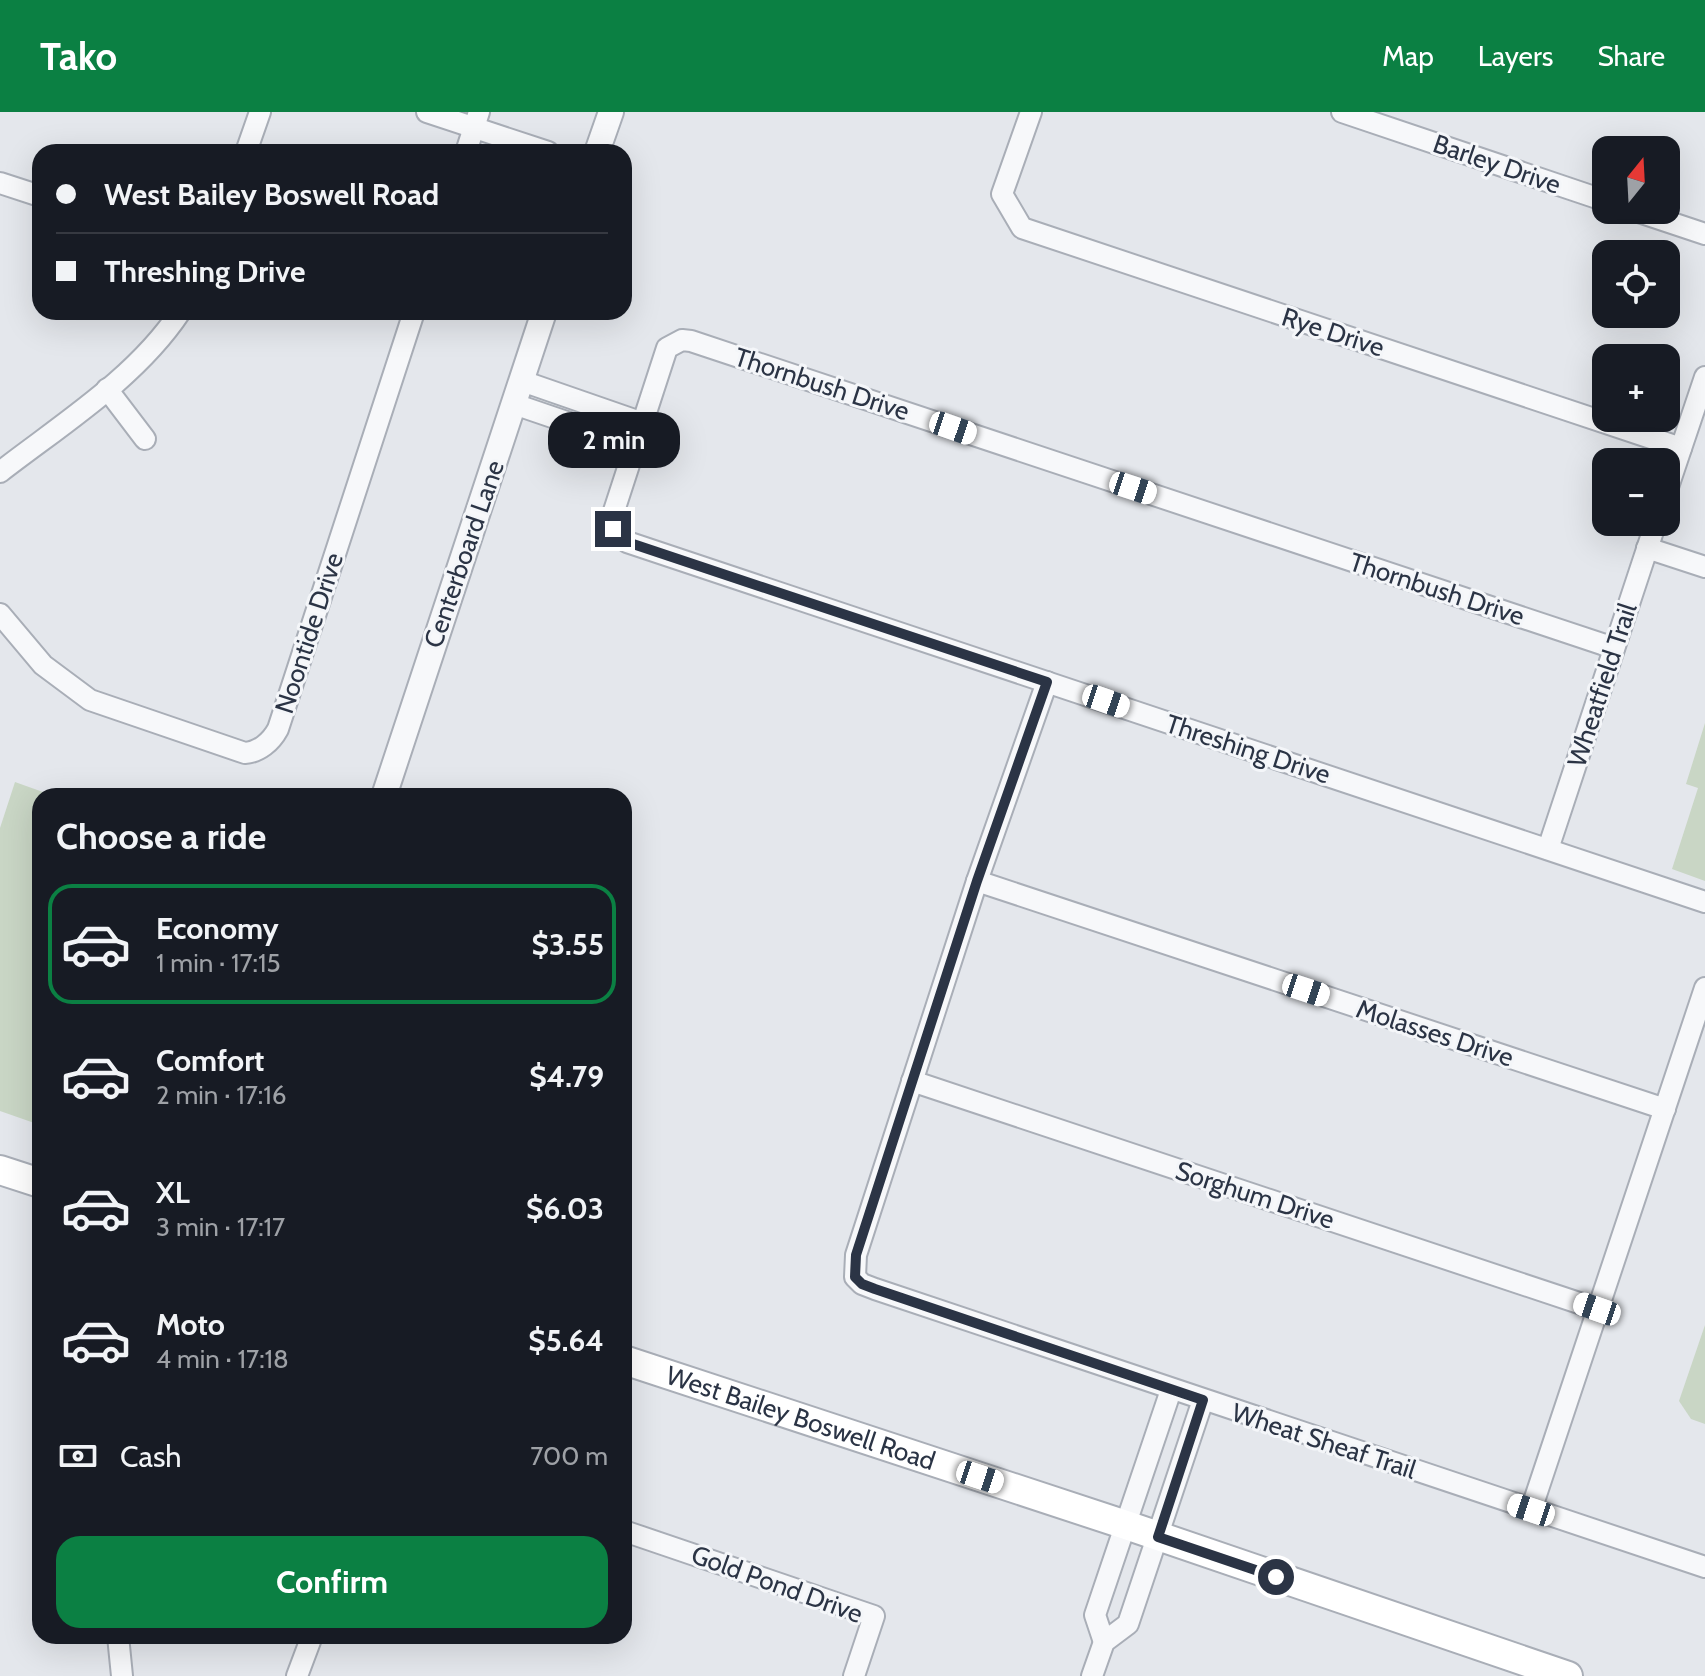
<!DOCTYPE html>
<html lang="en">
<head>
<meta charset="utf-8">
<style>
  body { margin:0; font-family:Cabin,sans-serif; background:#20242c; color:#f1f3f6; height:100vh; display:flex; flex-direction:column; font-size:30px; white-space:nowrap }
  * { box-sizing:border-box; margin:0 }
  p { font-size:26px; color:#9ea1a6 }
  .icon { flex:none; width:44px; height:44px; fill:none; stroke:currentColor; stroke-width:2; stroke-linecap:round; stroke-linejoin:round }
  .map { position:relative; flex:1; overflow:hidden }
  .sheet { position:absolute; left:32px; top:676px; width:600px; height:856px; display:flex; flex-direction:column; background:#171b24; border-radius:24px; box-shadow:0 8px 32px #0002 }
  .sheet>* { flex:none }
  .hud { position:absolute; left:32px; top:32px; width:600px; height:176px; border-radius:24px; box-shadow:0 8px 32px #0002; display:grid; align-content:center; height:176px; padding:0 24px; background:#171b24 }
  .needle { width:52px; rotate:18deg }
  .fabs { position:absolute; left:1592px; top:24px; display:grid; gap:16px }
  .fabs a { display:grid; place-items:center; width:88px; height:88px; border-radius:16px; background:#171b24; box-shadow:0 8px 32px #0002; font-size:40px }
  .end { position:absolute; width:36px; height:36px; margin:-18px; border:10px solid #2b3445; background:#fff; box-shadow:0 0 0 4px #fff }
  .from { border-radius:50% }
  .bubble { position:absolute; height:56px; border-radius:24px; background:#171b24; box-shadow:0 8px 32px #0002; font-size:26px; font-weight:700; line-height:56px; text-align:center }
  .car { position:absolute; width:24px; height:48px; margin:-24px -12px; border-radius:10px; box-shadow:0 0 6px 2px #0007; background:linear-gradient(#fff 24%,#345 0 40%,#fff 0 76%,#345 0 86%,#fff 0) }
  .hud b { display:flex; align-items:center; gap:28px; height:76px; font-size:30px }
  .hud b+b { border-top:2px solid #363941 }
  .hud i { width:20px; height:20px; background:#f1f3f6 }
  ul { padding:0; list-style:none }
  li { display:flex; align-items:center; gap:24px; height:120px; margin:0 16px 12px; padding:0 8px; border:4px solid transparent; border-radius:24px }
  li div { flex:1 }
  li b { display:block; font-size:30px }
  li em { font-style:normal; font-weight:700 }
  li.current { border-color:#0b8043 }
  li>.icon { width:72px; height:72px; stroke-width:1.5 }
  h2 { padding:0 24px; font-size:36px; line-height:96px }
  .pay { display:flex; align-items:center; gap:20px; height:88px; padding:0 24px; font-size:30px }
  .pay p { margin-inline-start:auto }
  .action { display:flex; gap:16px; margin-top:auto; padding:16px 24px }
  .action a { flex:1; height:92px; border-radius:24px; background:#0b8043; color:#fff; font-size:32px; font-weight:700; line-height:92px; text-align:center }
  header { display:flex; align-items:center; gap:48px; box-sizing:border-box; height:112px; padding:0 40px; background:#0b8043; color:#fff }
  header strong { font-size:38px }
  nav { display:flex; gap:44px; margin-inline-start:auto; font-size:28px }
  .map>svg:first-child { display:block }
</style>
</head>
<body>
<header>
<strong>Tako</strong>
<nav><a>Map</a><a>Layers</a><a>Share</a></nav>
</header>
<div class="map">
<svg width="1705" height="1564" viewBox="0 0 1705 1564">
  <rect width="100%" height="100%" fill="#e4e7ec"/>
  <g fill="#c9d6c5">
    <polygon points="1705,611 1705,769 1672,757 1698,676 1686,672"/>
    <polygon points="15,670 54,684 40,684 40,1013 0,999 0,716"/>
    <polygon points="1705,1213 1705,1312 1691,1307 1679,1289"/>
  </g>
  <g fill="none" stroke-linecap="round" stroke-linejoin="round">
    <defs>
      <g id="minor">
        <polyline points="427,0 548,40"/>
        <polyline points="1031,0 1002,82 1022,116 1681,336"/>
        <polyline points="1342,0 1606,89"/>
        <polyline points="246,40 260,0"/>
        <polyline points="466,40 479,0"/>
        <polyline points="0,71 40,84"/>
        <polyline points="1633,98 1705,122"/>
        <polyline points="522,269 643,311"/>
        <polyline points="107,277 145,327"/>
        <polyline points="514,292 634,333"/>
        <path d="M0,360c62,-48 136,-94 180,-160"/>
        <polyline points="1666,381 1705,265"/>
        <polyline points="1647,436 1705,455"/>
        <path d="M0,502l43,51 47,35 155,53c14,-1 26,-11 33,-24l136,-417"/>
        <polyline points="1614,536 691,229 682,228 667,236 612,405 613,417 627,430 1705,790"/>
        <polyline points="1047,570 977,769 856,1143 855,1165 862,1172 875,1177 1705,1455"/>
        <polyline points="1548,737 1656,410"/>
        <polyline points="977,769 1665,997"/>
        <polyline points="912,969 1597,1197"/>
        <polyline points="1531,1398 1705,876"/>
        <polyline points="624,1419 874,1504 854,1564"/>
        <polyline points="118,1524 122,1564"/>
        <polyline points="1104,1530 1095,1503 1171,1278"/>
        <polyline points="297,1564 312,1524"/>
        <polyline points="1092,1564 1104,1530 1128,1512 1203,1288"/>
      </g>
      <g id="tertiary">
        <polyline points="597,40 611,0"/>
        <polyline points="384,684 544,200"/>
      </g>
      <g id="secondary">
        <polyline points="0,1058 40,1071"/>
        <path id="s1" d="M624,1248l502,165 442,151"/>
      </g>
    </defs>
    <use href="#minor" stroke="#a9aeb7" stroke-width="24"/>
    <use href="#tertiary" stroke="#a9aeb7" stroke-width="28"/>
    <use href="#secondary" stroke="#a9aeb7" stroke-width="32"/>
    <use href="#minor" stroke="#f7f8fa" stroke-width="20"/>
    <use href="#tertiary" stroke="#f7f8fa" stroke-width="24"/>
    <use href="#secondary" stroke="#fff" stroke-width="28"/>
  </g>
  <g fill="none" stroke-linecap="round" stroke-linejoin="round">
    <polyline stroke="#2b3445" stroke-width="10" points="613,417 627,430 1047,570 977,769 856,1143 855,1165 862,1172 875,1177 1203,1288 1158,1425 1276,1465"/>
  </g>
  <g text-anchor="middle" stroke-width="6" stroke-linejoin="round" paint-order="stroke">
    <g font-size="26" fill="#2b3445" stroke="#f4f6f9">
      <text transform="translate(1497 52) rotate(19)" y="9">Barley Drive</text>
      <text transform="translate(1333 220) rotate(18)" y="9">Rye Drive</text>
      <text transform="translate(822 272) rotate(18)" y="9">Thornbush Drive</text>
      <text transform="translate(464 442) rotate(-71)" y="9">Centerboard Lane</text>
      <text transform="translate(1437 477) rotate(18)" y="9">Thornbush Drive</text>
      <text transform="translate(309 521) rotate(-72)" y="9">Noontide Drive</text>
      <text transform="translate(1602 573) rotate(-72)" y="9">Wheatfield Trail</text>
      <text transform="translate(1248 637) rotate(18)" y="9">Threshing Drive</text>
      <text transform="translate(1435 921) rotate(18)" y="9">Molasses Drive</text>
      <text transform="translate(1255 1083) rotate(18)" y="9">Sorghum Drive</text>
      <text dy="9" stroke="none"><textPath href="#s1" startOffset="186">West Bailey Boswell Road</textPath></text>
      <text transform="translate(1324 1329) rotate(18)" y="9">Wheat Sheaf Trail</text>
      <text transform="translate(777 1472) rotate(20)" y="9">Gold Pond Drive</text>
    </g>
  </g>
</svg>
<div class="fabs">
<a><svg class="needle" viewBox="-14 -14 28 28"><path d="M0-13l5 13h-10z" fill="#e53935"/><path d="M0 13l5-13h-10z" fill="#9ea1a6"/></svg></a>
<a><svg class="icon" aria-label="locate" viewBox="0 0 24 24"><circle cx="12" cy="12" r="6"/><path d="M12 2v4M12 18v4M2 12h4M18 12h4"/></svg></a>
<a>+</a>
<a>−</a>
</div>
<i class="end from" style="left:1276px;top:1465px"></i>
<i class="end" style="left:613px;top:417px"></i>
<div class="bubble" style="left:548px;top:300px;width:132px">2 min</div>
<i class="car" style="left:953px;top:316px;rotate:109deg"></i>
<i class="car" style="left:1133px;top:376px;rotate:108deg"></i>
<i class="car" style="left:1106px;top:589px;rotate:109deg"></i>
<i class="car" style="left:1306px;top:878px;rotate:108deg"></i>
<i class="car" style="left:1597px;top:1197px;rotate:289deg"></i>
<i class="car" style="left:980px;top:1365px;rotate:108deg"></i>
<i class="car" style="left:1531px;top:1398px;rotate:288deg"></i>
<div class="hud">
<b><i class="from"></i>West Bailey Boswell Road</b>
<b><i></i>Threshing Drive</b>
</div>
<section class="sheet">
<h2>Choose a ride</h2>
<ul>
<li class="current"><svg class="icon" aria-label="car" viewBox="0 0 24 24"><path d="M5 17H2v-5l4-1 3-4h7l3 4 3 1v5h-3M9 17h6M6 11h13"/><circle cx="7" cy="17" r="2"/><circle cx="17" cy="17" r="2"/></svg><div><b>Economy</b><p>1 min · 17:15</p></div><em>$3.55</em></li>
<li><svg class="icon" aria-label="car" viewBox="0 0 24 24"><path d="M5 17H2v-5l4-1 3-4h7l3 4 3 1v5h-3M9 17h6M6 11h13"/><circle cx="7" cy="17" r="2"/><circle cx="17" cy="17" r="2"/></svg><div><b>Comfort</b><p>2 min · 17:16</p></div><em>$4.79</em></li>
<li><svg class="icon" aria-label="car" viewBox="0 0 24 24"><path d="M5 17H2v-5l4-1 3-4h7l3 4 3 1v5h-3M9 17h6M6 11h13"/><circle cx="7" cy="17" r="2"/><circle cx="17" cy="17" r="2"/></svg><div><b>XL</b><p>3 min · 17:17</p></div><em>$6.03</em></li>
<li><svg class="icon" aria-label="car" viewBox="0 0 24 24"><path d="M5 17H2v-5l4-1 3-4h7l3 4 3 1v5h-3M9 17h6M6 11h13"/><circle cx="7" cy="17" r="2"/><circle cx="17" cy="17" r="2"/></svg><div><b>Moto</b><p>4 min · 17:18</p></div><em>$5.64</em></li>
</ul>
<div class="pay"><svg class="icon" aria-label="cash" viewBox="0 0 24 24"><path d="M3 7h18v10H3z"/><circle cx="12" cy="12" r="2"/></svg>Cash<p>700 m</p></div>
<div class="action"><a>Confirm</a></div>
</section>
</div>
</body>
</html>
